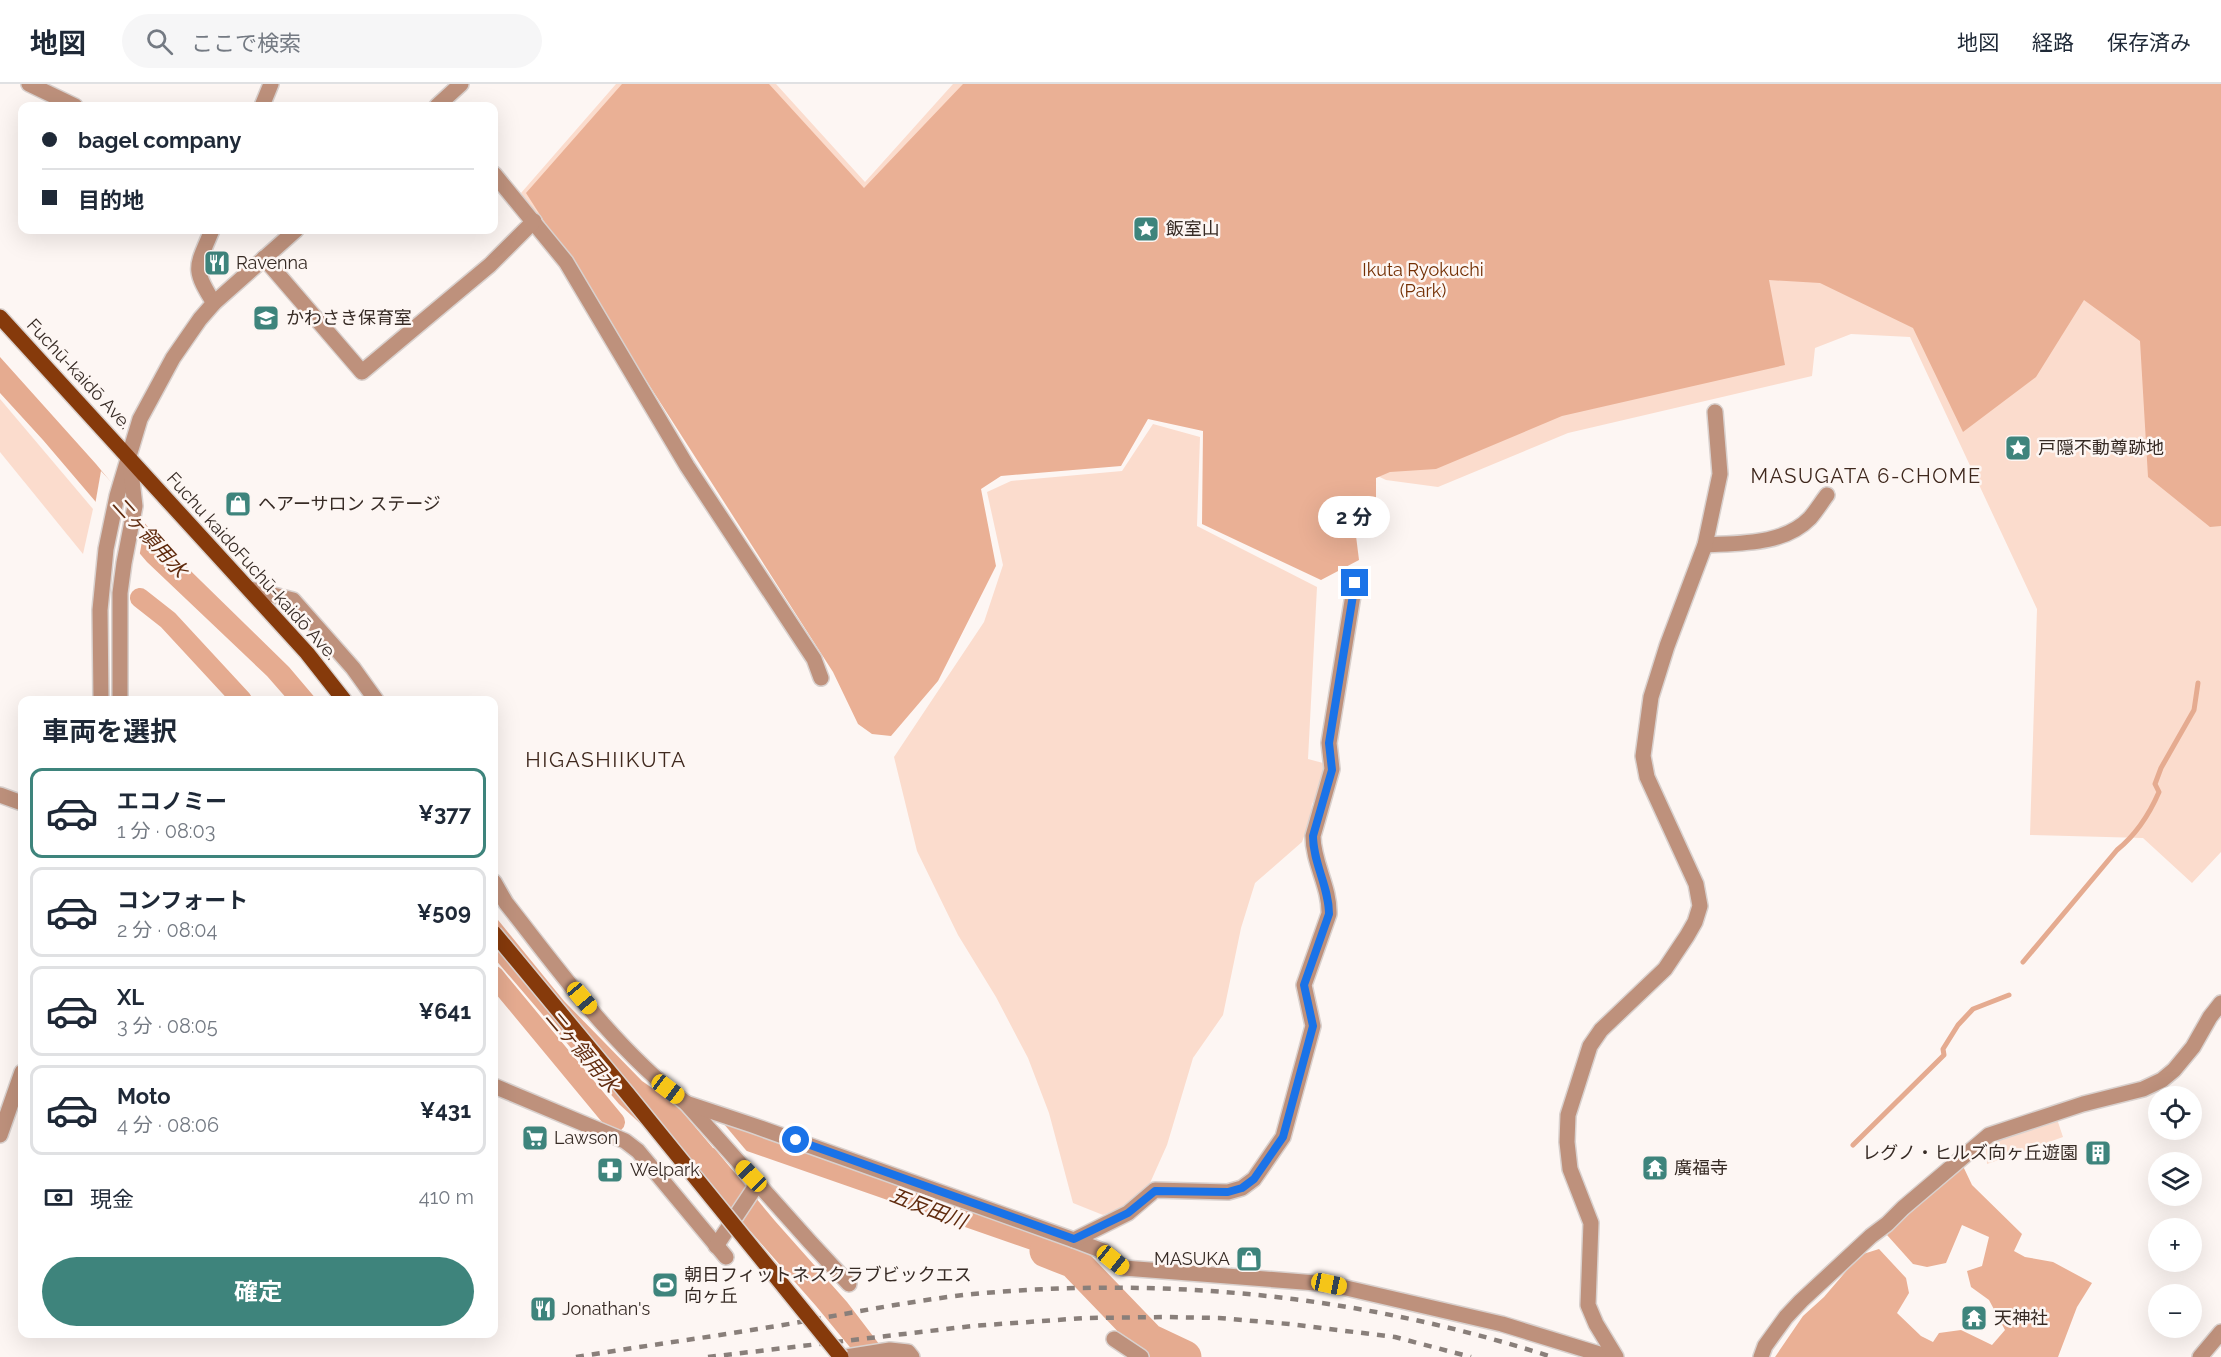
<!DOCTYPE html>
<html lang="ja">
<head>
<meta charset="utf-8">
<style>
  body { margin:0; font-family:Raleway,"Noto Sans JP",sans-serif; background:#f6f6f7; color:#1f2937; height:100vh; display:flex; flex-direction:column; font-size:22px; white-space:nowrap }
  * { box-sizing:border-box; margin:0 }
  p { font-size:20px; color:#747a83 }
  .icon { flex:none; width:33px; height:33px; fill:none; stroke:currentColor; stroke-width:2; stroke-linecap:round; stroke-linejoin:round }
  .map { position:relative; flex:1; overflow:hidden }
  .sheet { position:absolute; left:18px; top:612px; width:480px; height:642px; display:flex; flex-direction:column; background:#fff; border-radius:12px; box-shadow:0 6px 24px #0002 }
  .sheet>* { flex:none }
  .guide { position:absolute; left:18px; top:18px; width:480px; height:132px; border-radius:12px; box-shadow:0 6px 24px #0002; display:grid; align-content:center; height:132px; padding:0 24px; background:#fff }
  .fabs { position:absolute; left:2148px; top:1002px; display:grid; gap:12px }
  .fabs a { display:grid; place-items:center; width:54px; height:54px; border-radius:50%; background:#fff; box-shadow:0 6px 24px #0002; font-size:30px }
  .end { position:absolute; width:27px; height:27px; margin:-14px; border:8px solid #1a73e8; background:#fff; box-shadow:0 0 0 3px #fff }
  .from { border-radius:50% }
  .bubble { position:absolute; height:42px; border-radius:21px; background:#fff; box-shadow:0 6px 24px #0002; font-size:20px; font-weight:700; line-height:42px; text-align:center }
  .car { position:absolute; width:18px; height:36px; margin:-18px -9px; border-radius:8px; box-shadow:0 0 4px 2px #0007; background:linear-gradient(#f5c518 24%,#345 0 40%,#f5c518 0 76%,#345 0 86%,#f5c518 0) }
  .guide b { display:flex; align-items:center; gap:21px; height:57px; font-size:22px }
  .guide b+b { border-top:2px solid #e0e1e3 }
  .guide i { width:15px; height:15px; background:#1f2937 }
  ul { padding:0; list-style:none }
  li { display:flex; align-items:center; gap:18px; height:90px; margin:0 12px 9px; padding:0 12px; border:3px solid #e0e1e3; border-radius:12px }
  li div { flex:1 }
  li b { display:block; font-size:22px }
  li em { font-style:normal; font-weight:700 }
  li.active { border-color:#3e847c }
  li>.icon { width:54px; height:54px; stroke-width:1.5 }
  h2 { padding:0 24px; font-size:27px; line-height:72px }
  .pay { display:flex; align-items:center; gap:15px; height:66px; padding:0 24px; font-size:22px }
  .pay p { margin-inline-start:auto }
  .action { display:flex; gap:12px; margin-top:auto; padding:12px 24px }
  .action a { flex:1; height:69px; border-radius:36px; background:#3e847c; color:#fff; font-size:24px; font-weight:700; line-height:69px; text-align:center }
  header { display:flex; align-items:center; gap:36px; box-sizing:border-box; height:84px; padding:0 30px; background:#fff; border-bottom:2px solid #e0e1e3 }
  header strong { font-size:28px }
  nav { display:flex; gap:33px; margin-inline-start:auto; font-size:21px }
  .search { width:420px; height:54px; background:#f6f6f7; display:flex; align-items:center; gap:15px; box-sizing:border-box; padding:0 21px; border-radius:33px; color:#747a83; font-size:22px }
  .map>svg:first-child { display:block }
</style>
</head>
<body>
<header>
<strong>地図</strong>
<div class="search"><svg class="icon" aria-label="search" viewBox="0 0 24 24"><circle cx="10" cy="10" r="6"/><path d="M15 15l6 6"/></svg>ここで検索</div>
<nav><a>地図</a><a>経路</a><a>保存済み</a></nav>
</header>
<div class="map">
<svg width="2221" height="1273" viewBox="0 0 2221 1273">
  <rect width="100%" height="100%" fill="#fdf6f3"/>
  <g fill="#fbdccd">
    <polygon points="616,0 776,0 865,98 953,0 2221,0 2221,768 2192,799 2143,754 2030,751 2037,525 1910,253 1851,250 1815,264 1812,292 1568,349 1438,403 1386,396 1109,265 623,252 521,109"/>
    <polygon points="0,315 93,425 83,470 0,368"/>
    <polygon points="1153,340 1200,353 1197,442 1317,503 1308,675 1323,679 1323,700 1312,720 1310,736 1302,758 1255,799 1241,844 1223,931 1193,974 1167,1061 1150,1099 1127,1122 1103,1131 1073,1119 1049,1029 1028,974 996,913 958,851 917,767 894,673 984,538 1003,481 987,408 1011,397 1122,387"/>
    <polygon points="2057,1035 2063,1053 1987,1080 1986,1064 2005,1053"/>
  </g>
  <g fill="#eab095">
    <polygon points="622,0 769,0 864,104 963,0 2221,0 2221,442 2210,443 2148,393 2140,257 2084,216 2036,293 1963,348 1913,244 1820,199 1769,196 1785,281 1562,332 1436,385 1390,388 1376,394 1376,418 1354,436 1359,476 1321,496 1202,440 1203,347 1148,335 1121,382 1001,392 981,405 996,482 938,597 891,652 872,650 858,640 833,588 526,109"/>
    <polygon points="1962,1080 1972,1101 2022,1150 2014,1167 2025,1173 2053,1178 2092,1199 2077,1223 2058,1273 1775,1273 1803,1232 1824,1213 1860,1171 1879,1165 1906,1194 1909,1209 1897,1229 1921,1252 1933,1258 1939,1249 1961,1246 1992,1261 2005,1246 1989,1216 1971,1203 1967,1187 1982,1182 1989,1153 1962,1141 1946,1179 1927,1183 1913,1180 1887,1151"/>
  </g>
  <g fill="#e5ab90">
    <polygon points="0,273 96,380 157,454 289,583 317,616 288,616 267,592 147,478 43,356 0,309"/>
    <polygon points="494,831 564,917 642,997 668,1015 719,1036 873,1090 1085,1169 1104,1187 1072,1190 1057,1175 744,1066 714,1064 775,1137 847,1218 889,1273 858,1273 816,1222 722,1115 619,1020 494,874"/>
  </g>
  <g fill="#fdf6f3">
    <polygon points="101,387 146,435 139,474 95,421"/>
    <polygon points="679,1024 718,1033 750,1071 713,1064"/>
  </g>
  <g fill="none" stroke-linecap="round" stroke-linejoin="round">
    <g stroke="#e5ab90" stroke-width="5">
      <path d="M2023,878l94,-112c20,-16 32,-35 42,-58l-4,-8 6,-16 33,-58 4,-27"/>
      <polyline points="1853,1061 1944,971 1943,965 1958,941 1973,925 2009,911"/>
    </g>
    <g stroke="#e5ab90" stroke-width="20">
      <polyline points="140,514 168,536 242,616"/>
      <polyline points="494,892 615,1038"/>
    </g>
    <polyline stroke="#e5ab90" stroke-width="33" points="1046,1167 1074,1178 1149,1256 1185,1273"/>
    <defs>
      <g id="minor">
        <polyline points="29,0 75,22"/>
        <polyline points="262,22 271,0"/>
        <polyline points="494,90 566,178 687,382 814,575 821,594"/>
        <path d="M212,146c-15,37 -21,37 2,73"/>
        <polyline points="264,174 362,288 490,181 534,137"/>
        <path d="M1705,461c35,-2 79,0 105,-27 6,-7 11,-15 17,-23"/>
        <polyline points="250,505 293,516 353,584 376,616"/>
        <polyline points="0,711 22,719"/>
        <path d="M494,798l12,21c55,70 109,146 180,200l124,139 39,42"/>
        <polyline points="494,1002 625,1057 638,1067 726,1173"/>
        <polyline points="686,1019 752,1041 1074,1156 1103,1167 1124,1184 1329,1200 1502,1240 1609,1273"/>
        <polyline points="716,1162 758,1099"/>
        <polyline points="1114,1255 1141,1273"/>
        <polyline points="846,1273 890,1266 908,1268 912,1273"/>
        <polyline points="1616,1273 1596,1240 1588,1221 1591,1139 1570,1085 1567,1058 1568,1031 1590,962 1601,946 1665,885 1687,852 1695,838 1700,822 1696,800 1647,693 1643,672 1651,613 1667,562 1705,461 1720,390 1715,328"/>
        <polyline points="1761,1273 1765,1262 1786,1233 1801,1217 1871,1152 1887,1140 1903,1124 1989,1051 2083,1020 2143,1005 2162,996 2174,986 2193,963 2210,933 2221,919"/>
        <polyline points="2200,1273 2221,1248"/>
      </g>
      <g id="tertiary">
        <polyline points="437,22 461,0"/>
        <polyline points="101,616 100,526 106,465 117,412 140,335 173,274 200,235 214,219 296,146"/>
        <polyline points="120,616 120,509 124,479 135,422 130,379"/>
        <polyline points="0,1051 22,988"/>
        <path d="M1074,1156l54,-27 27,-23 73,2 14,-4 12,-9 29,-42 30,-111 -9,-41 25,-71c1,-27 -16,-51 -16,-78l19,-67 -3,-26 26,-160"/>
      </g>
      <polyline id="primary" points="0,233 307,569 344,616"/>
    </defs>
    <use href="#minor" stroke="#d9d1ce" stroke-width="18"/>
    <use href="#tertiary" stroke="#d9d1ce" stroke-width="18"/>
    <use href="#primary" stroke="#d9d1ce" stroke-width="18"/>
    <use href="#minor" stroke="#be917c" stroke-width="15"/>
    <use href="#tertiary" stroke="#be917c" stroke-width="15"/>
    <use href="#primary" stroke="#863a0b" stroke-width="15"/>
    <g stroke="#897f7a" stroke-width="4.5" stroke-dasharray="8 8" stroke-linecap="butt">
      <path d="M576,1273c67,-11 134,-20 201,-31 65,-11 130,-25 196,-32 197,-18 391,2 579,63"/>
      <polyline points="708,1273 972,1242 1085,1234 1166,1233 1219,1234 1289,1240 1395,1253 1471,1273"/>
    </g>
    <defs>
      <polyline id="primary-bridge" points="494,849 626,1008 841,1273"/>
    </defs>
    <use href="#primary-bridge" stroke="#d9d1ce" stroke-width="18" stroke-linecap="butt"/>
    <use href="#primary-bridge" stroke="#863a0b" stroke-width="15"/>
  </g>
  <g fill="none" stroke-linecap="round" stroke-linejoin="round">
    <path stroke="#1a73e8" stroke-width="8" d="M796,1056l278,99 54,-26 27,-22 73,1 14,-4 12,-9 29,-42 30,-111 -9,-41 25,-71c0,-27 -16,-51 -16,-78l19,-66 -3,-27 26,-160"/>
  </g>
  <defs>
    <symbol id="sight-square" viewBox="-11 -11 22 22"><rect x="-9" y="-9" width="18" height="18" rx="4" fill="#3e847c" stroke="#fdf6f3"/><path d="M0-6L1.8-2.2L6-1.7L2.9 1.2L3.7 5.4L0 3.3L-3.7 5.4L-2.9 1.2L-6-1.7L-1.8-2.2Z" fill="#fff"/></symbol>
    <symbol id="restaurant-square" viewBox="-11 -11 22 22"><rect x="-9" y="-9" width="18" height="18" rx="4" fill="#3e847c" stroke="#fdf6f3"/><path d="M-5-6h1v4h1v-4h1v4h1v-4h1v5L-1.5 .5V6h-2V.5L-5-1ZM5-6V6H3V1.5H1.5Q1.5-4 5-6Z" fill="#fff"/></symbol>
    <symbol id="school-square" viewBox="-11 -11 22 22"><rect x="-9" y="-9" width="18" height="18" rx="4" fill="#3e847c" stroke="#fdf6f3"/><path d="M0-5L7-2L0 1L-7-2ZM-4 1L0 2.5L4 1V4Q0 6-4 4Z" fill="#fff"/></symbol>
    <symbol id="shop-square" viewBox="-11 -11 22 22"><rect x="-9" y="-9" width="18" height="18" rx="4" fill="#3e847c" stroke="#fdf6f3"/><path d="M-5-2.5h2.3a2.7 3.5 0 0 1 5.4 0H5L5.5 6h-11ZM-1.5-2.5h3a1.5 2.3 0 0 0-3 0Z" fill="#fff"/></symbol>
    <symbol id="supermarket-square" viewBox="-11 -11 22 22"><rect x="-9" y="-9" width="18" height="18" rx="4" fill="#3e847c" stroke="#fdf6f3"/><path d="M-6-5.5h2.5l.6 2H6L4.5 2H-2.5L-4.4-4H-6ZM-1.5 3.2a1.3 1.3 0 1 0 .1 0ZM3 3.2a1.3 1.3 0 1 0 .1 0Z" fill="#fff"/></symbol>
    <symbol id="building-square" viewBox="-11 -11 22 22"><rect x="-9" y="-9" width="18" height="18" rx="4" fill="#3e847c" stroke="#fdf6f3"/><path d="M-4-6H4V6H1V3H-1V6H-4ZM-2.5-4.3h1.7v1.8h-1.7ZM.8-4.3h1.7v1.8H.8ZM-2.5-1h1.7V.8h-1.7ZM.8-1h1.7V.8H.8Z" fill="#fff"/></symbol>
    <symbol id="temple-square" viewBox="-11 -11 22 22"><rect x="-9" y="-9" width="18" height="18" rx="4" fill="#3e847c" stroke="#fdf6f3"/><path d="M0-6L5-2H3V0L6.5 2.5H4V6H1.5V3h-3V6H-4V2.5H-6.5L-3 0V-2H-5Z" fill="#fff"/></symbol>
    <symbol id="pharmacy-square" viewBox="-11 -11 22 22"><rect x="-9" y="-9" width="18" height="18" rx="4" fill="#3e847c" stroke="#fdf6f3"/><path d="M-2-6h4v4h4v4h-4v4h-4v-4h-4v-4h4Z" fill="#fff"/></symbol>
    <symbol id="stadium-square" viewBox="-11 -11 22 22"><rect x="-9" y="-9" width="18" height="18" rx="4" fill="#3e847c" stroke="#fdf6f3"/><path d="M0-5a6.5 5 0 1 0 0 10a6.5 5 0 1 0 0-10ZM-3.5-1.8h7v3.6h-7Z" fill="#fff"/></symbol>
  </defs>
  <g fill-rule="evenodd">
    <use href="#sight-square" x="1131" y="130" width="30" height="30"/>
    <use href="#restaurant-square" x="202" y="164" width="30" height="30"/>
    <use href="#school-square" x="251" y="219" width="30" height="30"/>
    <use href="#sight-square" x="2003" y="349" width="30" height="30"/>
    <use href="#shop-square" x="223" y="405" width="30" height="30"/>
    <use href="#supermarket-square" x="520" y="1039" width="30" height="30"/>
    <use href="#building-square" x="2083" y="1054" width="30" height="30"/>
    <use href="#temple-square" x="1640" y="1069" width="30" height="30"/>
    <use href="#pharmacy-square" x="595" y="1071" width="30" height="30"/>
    <use href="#shop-square" x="1234" y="1160" width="30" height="30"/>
    <use href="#stadium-square" x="650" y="1186" width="30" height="30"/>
    <use href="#restaurant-square" x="528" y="1210" width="30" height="30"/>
    <use href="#temple-square" x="1959" y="1219" width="30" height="30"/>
  </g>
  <g text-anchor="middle" stroke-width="5" stroke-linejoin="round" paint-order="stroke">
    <g font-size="18" fill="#372b25" stroke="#fdf6f3" text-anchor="start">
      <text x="1166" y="151">飯室山</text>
      <text x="236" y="185">Ravenna</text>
      <text x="286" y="240">かわさき保育室</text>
      <text x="2038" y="370">戸隠不動尊跡地</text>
      <text x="258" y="426">ヘアーサロン ステージ</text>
      <text x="554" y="1060">Lawson</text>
      <text x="2078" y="1075" text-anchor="end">レグノ・ヒルズ向ヶ丘遊園</text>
      <text x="1674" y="1090">廣福寺</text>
      <text x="630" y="1092">Welpark</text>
      <text x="1230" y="1181" text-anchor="end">MASUKA</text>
      <text x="684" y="1197">朝日フィットネスクラブビックエス<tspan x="684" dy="21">向ヶ丘</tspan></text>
      <text x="562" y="1231">Jonathan's</text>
      <text x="1994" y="1240">天神社</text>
    </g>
    <g font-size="18" fill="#732f04" stroke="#fdf6f3">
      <text x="1423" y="192">Ikuta Ryokuchi<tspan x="1423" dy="21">(Park)</tspan></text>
    </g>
    <g font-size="18" fill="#372b25" stroke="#fdf6f3">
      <text transform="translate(79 290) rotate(47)" y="6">Fuchū-kaidō Ave.</text>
      <text transform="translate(252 482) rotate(48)" y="6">Fuchu kaidoFuchū-kaidō Ave.</text>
    </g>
    <g font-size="20" letter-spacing="1.5" fill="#3f281d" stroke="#fdf6f3">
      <text x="1866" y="399">MASUGATA 6-CHOME</text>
    </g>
    <g font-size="20" font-style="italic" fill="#602b0e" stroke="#fdf6f3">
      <text transform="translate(150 453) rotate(48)" y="7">二ヶ領用水</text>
      <text transform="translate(582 967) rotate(50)" y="7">二ヶ領用水</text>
      <text transform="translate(928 1124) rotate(21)" y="7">五反田川</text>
    </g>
    <g font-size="21" letter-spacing="1.5" fill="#3f281d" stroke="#fdf6f3">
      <text x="606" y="683">HIGASHIIKUTA</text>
    </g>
  </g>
</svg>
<div class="fabs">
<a><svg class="icon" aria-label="locate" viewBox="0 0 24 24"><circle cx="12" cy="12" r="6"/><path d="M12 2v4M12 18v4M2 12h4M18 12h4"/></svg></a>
<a><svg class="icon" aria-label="layers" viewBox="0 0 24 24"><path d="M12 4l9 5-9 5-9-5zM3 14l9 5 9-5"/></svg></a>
<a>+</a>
<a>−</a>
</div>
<i class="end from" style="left:796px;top:1056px"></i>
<i class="end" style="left:1355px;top:499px"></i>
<div class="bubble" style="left:1318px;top:412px;width:72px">2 分</div>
<i class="car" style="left:582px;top:914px;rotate:140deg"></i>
<i class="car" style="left:668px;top:1005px;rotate:127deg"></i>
<i class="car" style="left:751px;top:1092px;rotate:316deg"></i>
<i class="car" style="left:1113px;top:1176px;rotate:129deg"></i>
<i class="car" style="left:1329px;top:1200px;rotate:102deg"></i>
<div class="guide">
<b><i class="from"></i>bagel company</b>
<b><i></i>目的地</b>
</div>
<section class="sheet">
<h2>車両を選択</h2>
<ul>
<li class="active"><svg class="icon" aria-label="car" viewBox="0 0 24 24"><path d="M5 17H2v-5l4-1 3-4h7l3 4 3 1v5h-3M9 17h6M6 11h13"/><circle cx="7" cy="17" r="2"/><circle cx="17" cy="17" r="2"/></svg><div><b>エコノミー</b><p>1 分 · 08:03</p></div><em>¥377</em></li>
<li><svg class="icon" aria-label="car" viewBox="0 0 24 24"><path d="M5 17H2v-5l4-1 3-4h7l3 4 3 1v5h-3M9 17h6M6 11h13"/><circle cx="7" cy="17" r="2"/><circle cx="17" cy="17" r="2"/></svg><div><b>コンフォート</b><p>2 分 · 08:04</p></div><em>¥509</em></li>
<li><svg class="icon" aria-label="car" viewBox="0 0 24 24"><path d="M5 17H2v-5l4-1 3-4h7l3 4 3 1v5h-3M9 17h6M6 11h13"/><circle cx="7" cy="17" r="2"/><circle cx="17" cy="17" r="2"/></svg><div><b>XL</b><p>3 分 · 08:05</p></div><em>¥641</em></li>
<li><svg class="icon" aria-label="car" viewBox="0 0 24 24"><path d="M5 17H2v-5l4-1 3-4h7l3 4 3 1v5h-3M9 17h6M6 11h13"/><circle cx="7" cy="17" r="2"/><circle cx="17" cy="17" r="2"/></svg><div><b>Moto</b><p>4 分 · 08:06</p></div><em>¥431</em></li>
</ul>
<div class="pay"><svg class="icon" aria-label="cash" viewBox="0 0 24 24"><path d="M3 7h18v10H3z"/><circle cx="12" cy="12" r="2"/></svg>現金<p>410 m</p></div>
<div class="action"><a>確定</a></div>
</section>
</div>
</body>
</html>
